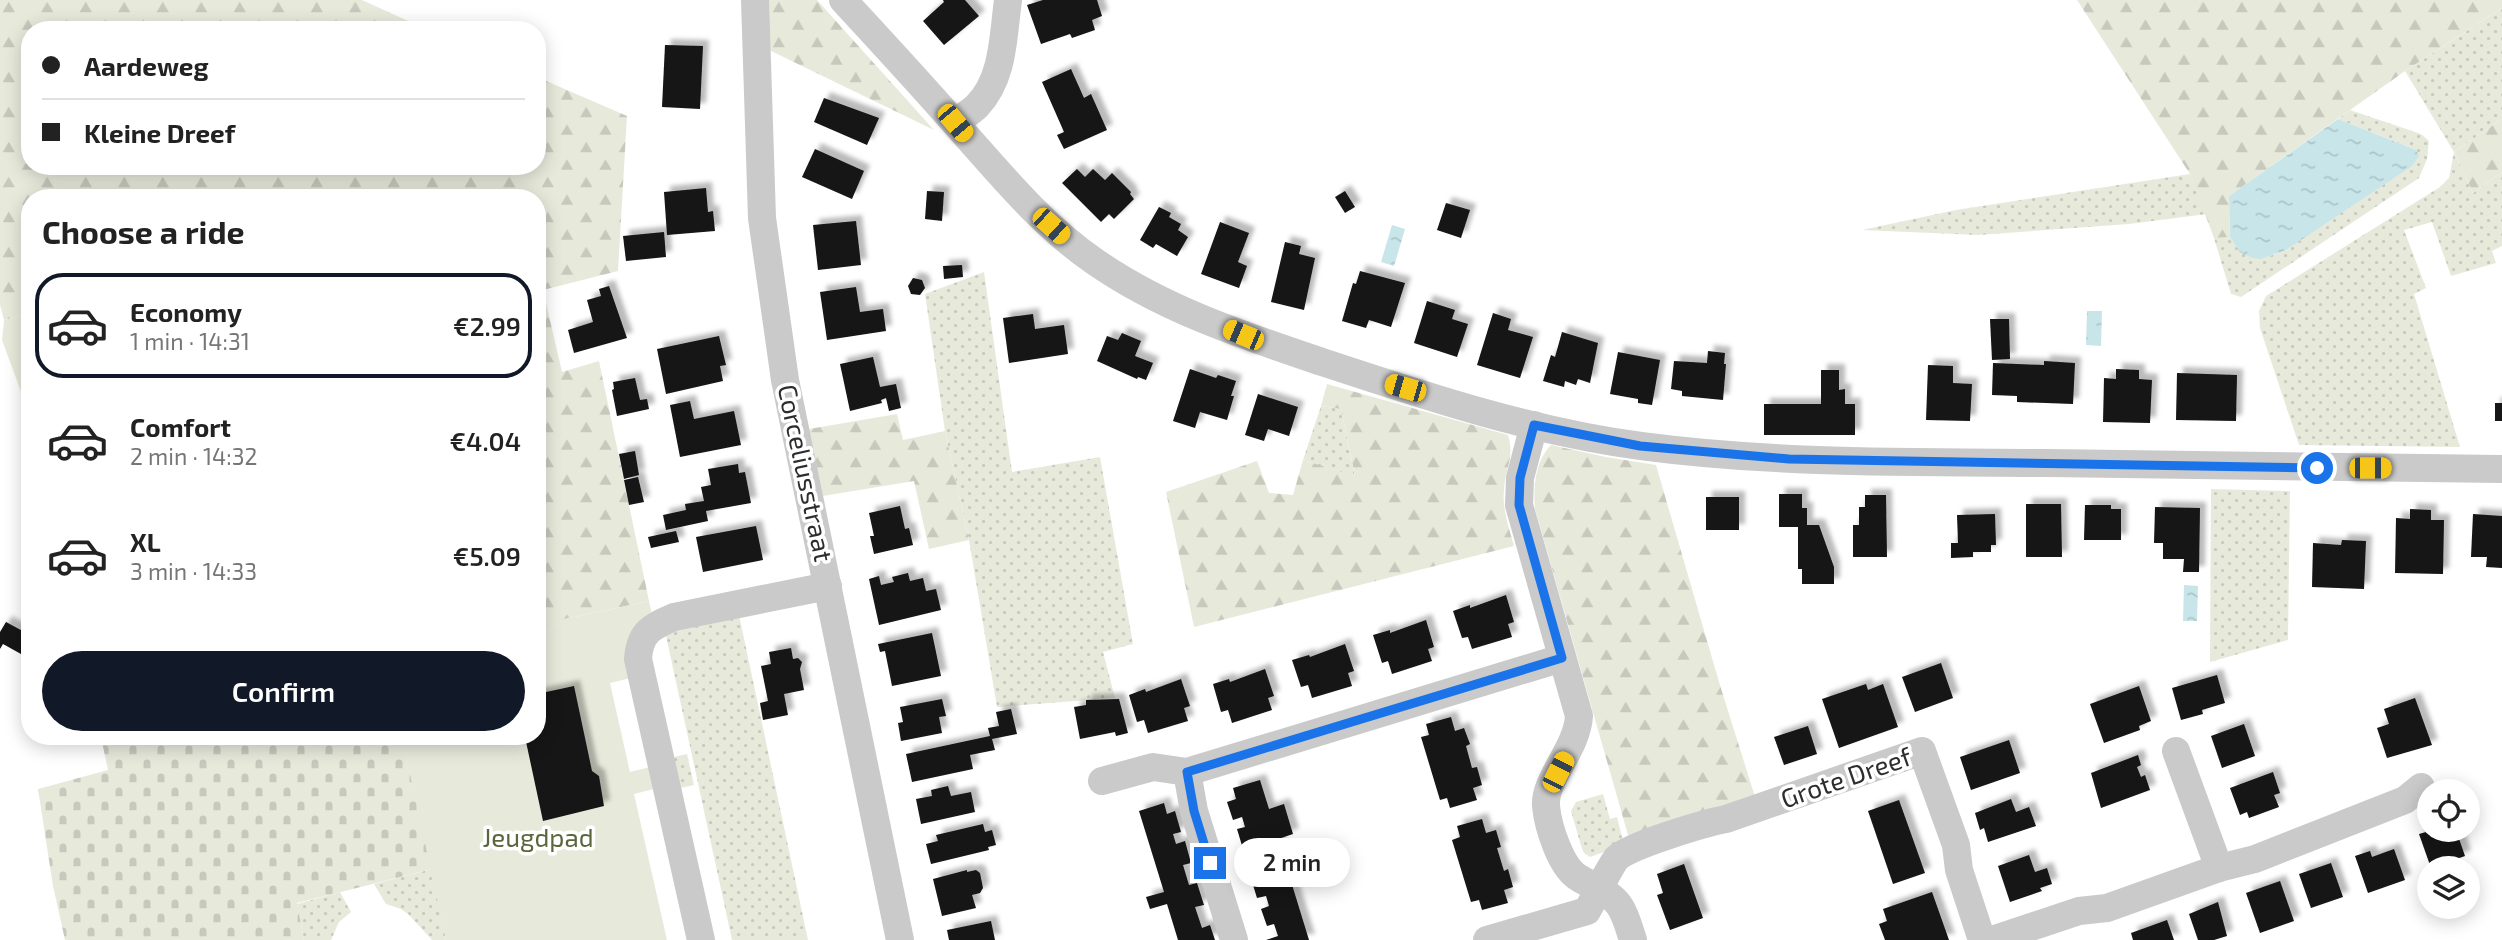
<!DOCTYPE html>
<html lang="en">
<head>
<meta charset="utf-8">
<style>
  body { margin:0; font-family:"Exo 2",sans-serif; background:#f2f2f2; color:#222; height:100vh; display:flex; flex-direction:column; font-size:26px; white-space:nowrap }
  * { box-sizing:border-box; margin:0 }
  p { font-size:23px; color:#767676 }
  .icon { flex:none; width:38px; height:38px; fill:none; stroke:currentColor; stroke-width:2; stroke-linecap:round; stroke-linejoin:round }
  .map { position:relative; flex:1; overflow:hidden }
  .panel { position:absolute; left:21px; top:189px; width:525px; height:556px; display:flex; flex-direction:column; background:#fff; border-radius:28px; box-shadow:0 4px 18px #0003 }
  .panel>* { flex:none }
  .banner { position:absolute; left:21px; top:21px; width:525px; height:154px; border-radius:28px; box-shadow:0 4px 18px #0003; display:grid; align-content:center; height:154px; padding:0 21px; background:#fff }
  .fabs { position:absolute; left:2417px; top:779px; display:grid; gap:14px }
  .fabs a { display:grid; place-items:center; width:63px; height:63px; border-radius:50%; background:#fff; box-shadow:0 4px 18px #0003; font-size:35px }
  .end { position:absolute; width:32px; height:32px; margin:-16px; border:9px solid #1a73e8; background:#fff; box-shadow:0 0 0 4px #fff }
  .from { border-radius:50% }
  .bubble { position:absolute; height:49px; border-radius:24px; background:#fff; box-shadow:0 4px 18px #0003; font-size:23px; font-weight:600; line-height:49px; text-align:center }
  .car { position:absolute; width:21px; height:42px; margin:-21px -10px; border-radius:9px; box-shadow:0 0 5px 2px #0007; background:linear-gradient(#f5c518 24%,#345 0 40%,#f5c518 0 76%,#345 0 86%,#f5c518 0) }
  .banner b { display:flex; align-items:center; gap:24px; height:66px; font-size:26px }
  .banner b+b { border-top:2px solid #e0e0e0 }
  .banner i { width:18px; height:18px; background:#222 }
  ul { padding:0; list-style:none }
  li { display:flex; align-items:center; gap:21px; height:105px; margin:0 14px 10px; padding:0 7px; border:4px solid transparent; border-radius:28px }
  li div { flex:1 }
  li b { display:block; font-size:26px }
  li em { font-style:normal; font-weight:600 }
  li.on { border-color:#111827 }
  li>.icon { width:63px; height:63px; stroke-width:1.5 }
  h2 { padding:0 21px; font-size:32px; line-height:84px }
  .primary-button { display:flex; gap:14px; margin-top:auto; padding:14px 21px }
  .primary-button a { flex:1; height:80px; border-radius:42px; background:#111827; color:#fff; font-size:28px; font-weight:600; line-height:80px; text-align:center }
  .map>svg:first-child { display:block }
</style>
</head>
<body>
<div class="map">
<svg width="2502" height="940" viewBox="0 0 2502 940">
  <defs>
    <pattern id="grass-dots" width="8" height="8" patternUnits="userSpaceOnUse" patternTransform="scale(1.75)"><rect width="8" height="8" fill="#e7eadb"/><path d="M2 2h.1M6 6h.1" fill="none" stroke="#c6c9bc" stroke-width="1.8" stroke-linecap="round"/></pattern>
    <pattern id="forest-firs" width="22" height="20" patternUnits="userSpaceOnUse" patternTransform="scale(1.75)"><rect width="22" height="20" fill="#e7eadb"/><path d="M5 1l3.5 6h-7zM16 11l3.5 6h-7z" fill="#c6c9bc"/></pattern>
    <pattern id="cemetery-stones" width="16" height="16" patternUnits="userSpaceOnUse" patternTransform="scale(1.75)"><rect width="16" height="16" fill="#e7eadb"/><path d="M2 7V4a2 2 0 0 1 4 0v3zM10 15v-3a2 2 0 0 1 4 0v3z" fill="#c6c9bc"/></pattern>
    <pattern id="water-ripples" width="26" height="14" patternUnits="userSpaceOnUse" patternTransform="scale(1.75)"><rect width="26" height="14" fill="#c8e5e9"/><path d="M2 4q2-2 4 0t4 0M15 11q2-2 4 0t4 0" fill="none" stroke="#acc5c8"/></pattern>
    <filter id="shadow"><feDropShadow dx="6" dy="-6" stdDeviation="2" flood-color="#0004"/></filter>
  </defs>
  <rect width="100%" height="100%" fill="#fff"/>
  <g fill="url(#grass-dots)">
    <polygon points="2502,8 2502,119 2454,152 2473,193 2502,172 2502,246 2492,251 2496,263 2451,276 2432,222 2404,230 2426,288 2414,294 2460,447 2299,445 2260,328 2259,311 2266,296 2440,187 2449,178 2454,152 2405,71"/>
    <path d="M2350,110l71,24 8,7 -2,18 -8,19 -178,119 -10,-3 -17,-56 16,-1c19,27 27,24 56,13l130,-100 -78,-31z"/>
    <polygon points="2190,174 2207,214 2129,224 1978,235 1862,230 1956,210"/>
    <polygon points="984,272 1012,472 1100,457 1133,644 1103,652 1115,698 997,707 969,540 945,431 925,294"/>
    <polygon points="1321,406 1341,409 1355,477 1303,460"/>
    <polygon points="2211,489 2290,491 2288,640 2210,662"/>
    <polygon points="739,615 808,940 732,940 665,631"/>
    <polygon points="687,754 694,785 676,789 669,758"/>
    <polygon points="1603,794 1610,819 1617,817 1624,845 1590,857 1584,853 1582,849 1571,811 1576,802"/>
    <polygon points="432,869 446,940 432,940 409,915 401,909 386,904 374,884"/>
    <polygon points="340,892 351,912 339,922 331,940 304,940 297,904"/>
  </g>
  <g fill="url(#forest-firs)">
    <polygon points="0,0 362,0 428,30 30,30 30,166 537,166 537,77 627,116 618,271 543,290 562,372 599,361 649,601 565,619 537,639 537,198 30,198 30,314 4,320 0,305"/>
    <polygon points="769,0 817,0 934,130 769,50"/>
    <polygon points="2077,0 2502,0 2502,8 2405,71 2229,196 2230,237 2214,238 2190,174"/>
    <polygon points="2502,119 2502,172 2473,193 2454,152"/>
    <path d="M1327,384l181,51c7,23 -3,33 -4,55 -2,19 5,38 10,56l-320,81 -28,-135 91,-31 12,32 24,2 10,-35 52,16 -14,-67 -20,-3z"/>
    <polygon points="897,414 903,440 945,431 969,540 929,549 914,481 823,496 809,429"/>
    <path d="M1551,445l55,12 50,8 63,217 37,118 -126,42 -95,-333c-2,-21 0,-48 16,-64z"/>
  </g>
  <polygon fill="url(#cemetery-stones)" points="101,737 402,737 432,869 297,903 304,940 65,940 53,886 38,789 108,770"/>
  <g fill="#e7eadb">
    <polygon points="30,314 30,416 2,340 4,320"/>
    <polygon points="649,601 652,615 631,678 610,683 630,772 650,767 654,789 634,794 667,940 446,940 402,737 537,737 537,639 565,619"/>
  </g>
  <g fill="url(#water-ripples)">
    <polygon points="2338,119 2416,150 2419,156 2412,166 2286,250 2261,259 2252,258 2240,252 2230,237 2229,196"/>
    <polygon points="1392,225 1405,229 1394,266 1381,262"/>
    <polygon points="2087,311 2102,311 2101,346 2086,345"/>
    <polygon points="2184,585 2198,586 2197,621 2183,621"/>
  </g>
  <g fill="#141414" filter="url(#shadow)">
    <polygon points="943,0 965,0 979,16 944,45 923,21 944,2"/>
    <polygon points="1043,0 1097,0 1102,16 1092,20 1095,30 1072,38 1070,34 1041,44 1027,5"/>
    <polygon points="665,45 703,46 700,109 662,107"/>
    <polygon points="1071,69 1084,98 1091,94 1107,130 1064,149 1057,135 1064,132 1042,82"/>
    <polygon points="824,98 879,118 867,145 814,122"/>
    <polygon points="815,149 864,171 852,199 802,177"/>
    <polygon points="1077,169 1085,177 1093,169 1105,180 1112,173 1131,192 1130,194 1134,199 1114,219 1109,214 1101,222 1062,183"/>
    <polygon points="706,188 708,212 713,211 715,231 667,235 664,192"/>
    <polygon points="927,191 944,192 942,221 925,219"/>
    <polygon points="1345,191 1355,207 1345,213 1335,197"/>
    <polygon points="1446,203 1470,210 1461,238 1437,230"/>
    <polygon points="1159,207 1171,213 1169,217 1181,224 1178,230 1188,237 1177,256 1156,244 1153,248 1140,240"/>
    <polygon points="856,221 861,265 818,270 813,225"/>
    <polygon points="1220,222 1249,233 1238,262 1247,266 1239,288 1201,274"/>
    <polygon points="664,232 666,257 626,261 623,236"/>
    <polygon points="1285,242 1301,246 1299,254 1315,258 1304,310 1271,302"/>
    <polygon points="962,265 963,277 944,279 943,266"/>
    <polygon points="1360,271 1405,283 1391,327 1369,320 1366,328 1342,321 1353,283 1356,284"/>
    <polygon points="913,278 922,280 925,288 920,295 911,294 908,286"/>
    <polygon points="609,286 627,338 574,353 568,330 593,322 587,300 601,296 599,289"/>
    <polygon points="856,287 860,312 883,309 886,331 827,340 820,292"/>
    <polygon points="1427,301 1455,310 1452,319 1468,324 1457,357 1414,343"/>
    <polygon points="1493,313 1511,319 1508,330 1533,337 1520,378 1477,365"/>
    <polygon points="1033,314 1035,329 1064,325 1068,354 1009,363 1003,318"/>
    <polygon points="1990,319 2009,319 2010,359 1992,360"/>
    <polygon points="1562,332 1598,343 1590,383 1578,379 1576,385 1565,381 1564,387 1543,381 1551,355 1555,357"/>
    <polygon points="1122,333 1141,341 1135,356 1153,363 1146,380 1138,377 1137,379 1097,361 1107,336 1118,340"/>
    <polygon points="719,336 726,365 720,366 723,381 666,394 657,349"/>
    <polygon points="1708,351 1725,353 1724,364 1726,364 1723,400 1682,396 1682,391 1671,389 1674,361 1707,363"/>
    <polygon points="1618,352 1660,360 1652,405 1638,403 1638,399 1610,394"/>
    <polygon points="873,357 880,387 896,384 901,408 889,411 886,398 881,400 882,403 850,411 840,364"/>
    <polygon points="2044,361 2075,363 2073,404 2017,402 2017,396 1992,395 1993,363 2044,365"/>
    <polygon points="1928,365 1953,366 1953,383 1972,384 1970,421 1926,420"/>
    <polygon points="1190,369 1216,378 1218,375 1236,381 1231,396 1234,396 1227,420 1200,412 1195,428 1173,421"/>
    <polygon points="2116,369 2139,370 2139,379 2152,380 2150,423 2103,422 2104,378 2116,379"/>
    <polygon points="1821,370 1839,370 1839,390 1845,389 1845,404 1855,404 1855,435 1764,435 1764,404 1821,404"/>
    <polygon points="2177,373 2237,375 2236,421 2176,420"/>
    <polygon points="635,378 640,400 647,399 649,409 617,416 612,390 614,389 613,382"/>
    <polygon points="1258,394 1298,407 1289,436 1268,429 1264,441 1245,435"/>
    <polygon points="690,401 694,419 734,411 741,445 680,457 670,405"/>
    <rect x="2495" y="403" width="7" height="18"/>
    <polygon points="635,451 639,475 624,479 619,454"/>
    <polygon points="738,464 739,473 745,472 751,503 706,511 708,521 666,530 663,515 686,510 685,504 704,501 701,487 711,485 708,469"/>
    <polygon points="638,477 644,502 629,505 624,480"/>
    <polygon points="1779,494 1802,494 1802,508 1807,508 1807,525 1819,525 1834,567 1834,584 1802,584 1802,569 1798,569 1798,527 1779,527"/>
    <polygon points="1865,495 1886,495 1887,557 1853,557 1853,525 1859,525 1859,507 1865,507"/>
    <rect x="1706" y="497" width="33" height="33"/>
    <polygon points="2026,504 2061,504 2062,557 2026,557"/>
    <polygon points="2085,505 2111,505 2111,509 2121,509 2121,540 2084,540"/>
    <polygon points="900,506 905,529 909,528 913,545 874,554 870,536 874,536 869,513"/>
    <polygon points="2155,507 2200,508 2199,572 2183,572 2184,559 2163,559 2163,543 2154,543"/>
    <polygon points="2410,509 2431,510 2431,520 2444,520 2443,574 2395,573 2396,518 2410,519"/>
    <polygon points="1995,514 1996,545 1991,545 1991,552 1973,552 1973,557 1951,558 1951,543 1958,543 1957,515"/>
    <polygon points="2473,514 2502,516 2502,568 2486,567 2487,557 2471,557"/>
    <polygon points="756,526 763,560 703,572 696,537"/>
    <polygon points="676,531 679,542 651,548 648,537"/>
    <polygon points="2342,540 2366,541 2364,589 2312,587 2313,543 2341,545"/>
    <polygon points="908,573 910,581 923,578 926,591 936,589 941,610 879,625 869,579 879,576 881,585 894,582 892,577"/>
    <polygon points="1506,595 1514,622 1508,624 1512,637 1472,649 1468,637 1462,638 1453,611 1470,605 1470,608"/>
    <polygon points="1426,620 1434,647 1428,649 1432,661 1392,674 1388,661 1382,663 1373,635 1390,630 1390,633"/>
    <polygon points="6,622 30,635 30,659 3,644 0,649 0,632"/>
    <polygon points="932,633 941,676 892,686 885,651 880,652 878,644"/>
    <polygon points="1345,644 1354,671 1348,673 1352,686 1312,698 1308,685 1301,687 1292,660 1309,655 1310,657"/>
    <polygon points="791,648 793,659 798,658 802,662 800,669 804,690 784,694 788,715 763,720 760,703 768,701 761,666 771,664 769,652"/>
    <polygon points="1941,663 1953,698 1915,712 1902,677"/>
    <polygon points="1265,669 1274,696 1268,698 1272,710 1232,723 1228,710 1221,712 1213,684 1229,679 1230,682"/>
    <polygon points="2217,675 2225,703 2202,710 2203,714 2181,720 2172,688"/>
    <polygon points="1181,679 1190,706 1184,708 1188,721 1148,733 1144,720 1137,722 1129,695 1145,689 1146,692"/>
    <polygon points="1866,684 1868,690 1883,684 1898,727 1839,748 1822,699"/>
    <polygon points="574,686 592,771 599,776 604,806 543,821 525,737 537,737 537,694"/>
    <polygon points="2139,686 2151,721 2139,726 2140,730 2104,743 2090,704"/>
    <polygon points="2415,698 2432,745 2387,758 2377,728 2389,724 2384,709"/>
    <polygon points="942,699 946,716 939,717 942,733 901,741 898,723 903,722 900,707"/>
    <polygon points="1119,699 1128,733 1116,736 1115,732 1080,739 1074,707 1086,705 1086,700"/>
    <polygon points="1011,709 1017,734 992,739 995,750 970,755 973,769 912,782 906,754 990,736 988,728 999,726 996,712"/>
    <polygon points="1451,717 1455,731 1464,728 1470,744 1466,746 1472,768 1477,767 1482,785 1473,788 1477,800 1450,808 1447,798 1440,800 1421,737 1429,735 1426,724"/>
    <polygon points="2244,724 2255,756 2222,768 2211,736"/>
    <polygon points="1808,726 1817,754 1784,765 1774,737"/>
    <polygon points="2009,740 2020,773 1971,790 1960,757"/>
    <polygon points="2138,755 2141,765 2137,767 2141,777 2145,775 2150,790 2101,808 2091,773"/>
    <polygon points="2273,772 2280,793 2274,795 2279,807 2249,818 2247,812 2240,815 2230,788"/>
    <polygon points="1260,780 1269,809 1284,804 1293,834 1278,839 1309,940 1266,940 1278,936 1274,924 1267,926 1261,909 1269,906 1266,896 1257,898 1245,859 1254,856 1251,847 1243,849 1237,829 1245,827 1242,817 1233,820 1227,802 1236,799 1233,788"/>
    <polygon points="948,786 951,796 971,792 975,812 921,824 916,799 932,796 931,790"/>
    <polygon points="2011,799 2016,812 2029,807 2036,826 1988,842 1984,828 1980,830 1975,813"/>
    <polygon points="1899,800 1925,873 1893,884 1868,811"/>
    <polygon points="1164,803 1167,814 1175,811 1181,832 1173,834 1176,844 1185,841 1191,863 1183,865 1189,885 1197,883 1204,905 1195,907 1202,928 1210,925 1215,940 1178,940 1167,904 1150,909 1146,897 1164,892 1139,811"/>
    <polygon points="1482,819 1486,833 1496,830 1501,847 1497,848 1504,871 1508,869 1513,887 1504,890 1508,903 1482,910 1479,900 1471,902 1452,840 1460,837 1457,826"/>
    <polygon points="983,824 985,832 992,830 996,845 988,847 989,850 931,864 926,844 938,841 936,835"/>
    <polygon points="2433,830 2456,830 2465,856 2431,868 2419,834"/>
    <polygon points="2394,849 2405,880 2368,893 2355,856 2370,851 2372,857"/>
    <polygon points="2029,855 2035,872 2047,868 2052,884 2040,888 2042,891 2010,902 1998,866"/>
    <polygon points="2331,863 2343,897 2311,908 2299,874"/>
    <polygon points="1684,864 1703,918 1670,930 1657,895 1663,893 1657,874"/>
    <polygon points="967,870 967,872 976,870 980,873 983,888 980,893 972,895 976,908 942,916 933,879"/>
    <polygon points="2280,881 2294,921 2260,933 2246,893"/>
    <polygon points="1932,892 1949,940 1885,940 1879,924 1887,921 1883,909"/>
    <polygon points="2218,902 2227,936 2214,940 2198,940 2189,914"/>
    <polygon points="2167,920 2174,940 2133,940 2131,933"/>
    <polygon points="991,921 995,940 949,940 947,930"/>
  </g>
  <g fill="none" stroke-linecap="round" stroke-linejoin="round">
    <g stroke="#cacaca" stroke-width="28">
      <polyline points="755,0 762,218 785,380 900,940"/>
      <path d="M843,0c37,40 74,80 110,121 44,49 86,102 141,140 70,49 151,75 231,102 103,34 209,69 316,83 135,18 272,16 407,17 152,1 303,5 454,6"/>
      <path d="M955,123c7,-6 16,-11 22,-17 27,-28 26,-70 31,-106"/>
      <path d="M1534,425l-14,53 -1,27 60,211c-2,33 -35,63 -33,90 2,21 15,62 33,72 13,8 31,14 40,27 7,10 10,23 14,35"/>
      <polyline points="2176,751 2219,868"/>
      <polyline points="1187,772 1194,811 1234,940"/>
      <polyline points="1102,781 1153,767 1187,772 1562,658"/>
      <path d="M701,940l-63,-281c2,-27 13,-32 36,-42l154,-31"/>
      <path d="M1487,940l100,-29c6,-10 24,-47 30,-53 14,-13 88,-35 109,-39l196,-68 34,94 3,25 23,70"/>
      <polyline points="1992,940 2079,911 2107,908 2219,868 2255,859 2405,800 2421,787"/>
    </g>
  </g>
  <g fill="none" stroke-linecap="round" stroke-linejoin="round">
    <polyline stroke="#1a73e8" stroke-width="9" points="1210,863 1194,811 1187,772 1562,658 1519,505 1520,478 1534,425 1640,446 1789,459 2317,468"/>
  </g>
  <g text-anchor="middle" stroke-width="7" stroke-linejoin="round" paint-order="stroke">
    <g font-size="26" fill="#2d2d2d" stroke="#fff">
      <text transform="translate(805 473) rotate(78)" y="9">Corceliusstraat</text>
      <text transform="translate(1846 778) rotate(-19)" y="9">Grote Dreef</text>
    </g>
    <g font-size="26" fill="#5b663d" stroke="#fff">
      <text x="538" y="847">Jeugdpad</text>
    </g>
  </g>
</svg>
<div class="fabs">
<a><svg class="icon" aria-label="locate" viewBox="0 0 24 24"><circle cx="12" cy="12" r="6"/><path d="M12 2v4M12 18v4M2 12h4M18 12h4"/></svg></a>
<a><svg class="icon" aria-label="layers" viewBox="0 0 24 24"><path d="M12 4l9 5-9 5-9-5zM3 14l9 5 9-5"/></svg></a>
</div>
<i class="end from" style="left:2317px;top:468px"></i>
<i class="end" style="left:1210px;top:863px"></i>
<div class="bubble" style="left:1234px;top:838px;width:116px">2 min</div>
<i class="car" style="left:955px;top:123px;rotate:140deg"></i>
<i class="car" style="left:1051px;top:226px;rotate:132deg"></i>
<i class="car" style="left:1243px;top:335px;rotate:293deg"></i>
<i class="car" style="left:1405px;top:388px;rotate:286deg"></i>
<i class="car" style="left:2370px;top:468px;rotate:90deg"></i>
<i class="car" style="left:1558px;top:772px;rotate:27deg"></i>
<div class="banner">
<b><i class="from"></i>Aardeweg</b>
<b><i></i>Kleine Dreef</b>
</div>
<section class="panel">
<h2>Choose a ride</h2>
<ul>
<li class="on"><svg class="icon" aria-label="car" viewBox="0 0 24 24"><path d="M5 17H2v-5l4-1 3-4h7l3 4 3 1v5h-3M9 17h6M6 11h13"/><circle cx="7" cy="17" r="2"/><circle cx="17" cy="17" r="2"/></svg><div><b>Economy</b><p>1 min · 14:31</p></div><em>€2.99</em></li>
<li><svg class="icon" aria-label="car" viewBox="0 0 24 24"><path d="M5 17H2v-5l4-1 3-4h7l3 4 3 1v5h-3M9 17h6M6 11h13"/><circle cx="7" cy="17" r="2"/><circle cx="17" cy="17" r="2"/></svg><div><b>Comfort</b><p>2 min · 14:32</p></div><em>€4.04</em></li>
<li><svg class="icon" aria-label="car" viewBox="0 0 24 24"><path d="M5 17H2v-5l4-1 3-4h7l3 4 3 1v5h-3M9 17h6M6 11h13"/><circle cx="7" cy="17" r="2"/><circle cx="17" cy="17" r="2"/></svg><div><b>XL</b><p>3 min · 14:33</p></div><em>€5.09</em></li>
</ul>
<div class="primary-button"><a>Confirm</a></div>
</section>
</div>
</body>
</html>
